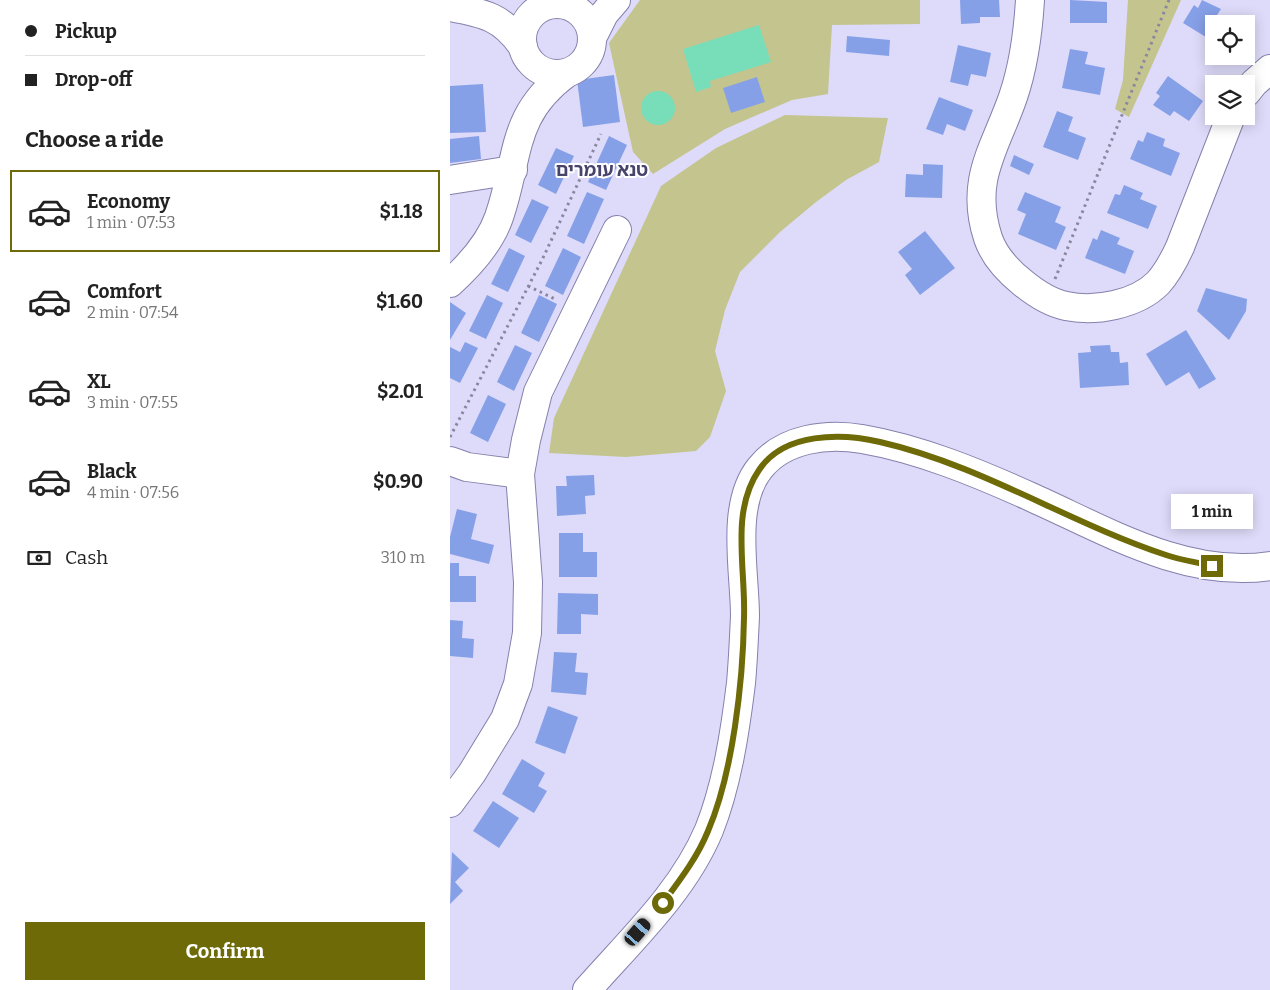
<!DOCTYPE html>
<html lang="en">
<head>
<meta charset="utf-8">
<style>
  body { margin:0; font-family:Bitter,"Noto Sans Hebrew",serif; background:#f6f6f6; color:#222; height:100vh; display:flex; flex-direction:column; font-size:19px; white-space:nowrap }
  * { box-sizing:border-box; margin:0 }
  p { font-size:16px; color:#767676 }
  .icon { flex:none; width:28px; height:28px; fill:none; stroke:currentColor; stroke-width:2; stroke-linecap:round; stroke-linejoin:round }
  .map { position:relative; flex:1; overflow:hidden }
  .panel { display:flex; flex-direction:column; background:#fff; width:450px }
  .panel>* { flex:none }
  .top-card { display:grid; align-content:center; height:110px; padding:0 25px; background:#fff }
  .fabs { position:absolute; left:755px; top:15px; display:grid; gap:10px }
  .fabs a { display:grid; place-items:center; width:50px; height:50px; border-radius:0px; background:#fff; box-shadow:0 2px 12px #0003; font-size:25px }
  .end { position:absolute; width:22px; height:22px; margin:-11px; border:6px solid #6d6a07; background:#fff; box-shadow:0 0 0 2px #fff }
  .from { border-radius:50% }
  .bubble { position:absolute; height:35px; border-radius:0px; background:#fff; box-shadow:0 2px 12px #0003; font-size:16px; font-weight:700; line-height:35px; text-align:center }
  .car { position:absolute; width:15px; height:30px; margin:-15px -8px; border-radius:6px; box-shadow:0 0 4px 1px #0007; background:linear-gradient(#222 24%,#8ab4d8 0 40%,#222 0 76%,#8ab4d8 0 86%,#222 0) }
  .top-card b { display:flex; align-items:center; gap:18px; height:48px; font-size:19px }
  .top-card b+b { border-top:1px solid #e0e0e0 }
  .top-card i { width:12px; height:12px; background:#222 }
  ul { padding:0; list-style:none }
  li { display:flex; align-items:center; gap:15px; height:82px; margin:0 10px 8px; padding:0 15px; border:2px solid transparent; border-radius:0px }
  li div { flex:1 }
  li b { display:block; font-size:19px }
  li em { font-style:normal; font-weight:700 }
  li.active { border-color:#6d6a07 }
  li>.icon { width:45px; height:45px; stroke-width:1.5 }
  h2 { padding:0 25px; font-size:22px; line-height:60px }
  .pay { display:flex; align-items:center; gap:12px; height:55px; padding:0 25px; font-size:19px }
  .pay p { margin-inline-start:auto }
  .button { display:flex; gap:10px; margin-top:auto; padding:10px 25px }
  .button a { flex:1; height:58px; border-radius:0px; background:#6d6a07; color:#fff; font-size:20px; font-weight:700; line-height:58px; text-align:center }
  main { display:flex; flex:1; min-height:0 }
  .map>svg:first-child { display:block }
</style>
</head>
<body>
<main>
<section class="panel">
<div class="top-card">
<b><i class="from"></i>Pickup</b>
<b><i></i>Drop-off</b>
</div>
<h2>Choose a ride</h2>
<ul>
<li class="active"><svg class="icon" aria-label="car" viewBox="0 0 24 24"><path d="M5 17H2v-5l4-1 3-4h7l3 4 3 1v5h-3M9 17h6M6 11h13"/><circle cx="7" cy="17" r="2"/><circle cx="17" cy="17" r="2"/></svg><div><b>Economy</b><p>1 min · 07:53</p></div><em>$1.18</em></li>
<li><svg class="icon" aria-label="car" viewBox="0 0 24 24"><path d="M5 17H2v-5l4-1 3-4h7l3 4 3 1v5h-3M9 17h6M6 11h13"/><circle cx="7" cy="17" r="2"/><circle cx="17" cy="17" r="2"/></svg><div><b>Comfort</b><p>2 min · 07:54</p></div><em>$1.60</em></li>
<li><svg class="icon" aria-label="car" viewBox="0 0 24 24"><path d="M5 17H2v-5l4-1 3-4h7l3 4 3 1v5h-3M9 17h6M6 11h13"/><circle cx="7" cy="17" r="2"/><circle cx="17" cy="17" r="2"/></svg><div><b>XL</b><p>3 min · 07:55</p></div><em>$2.01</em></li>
<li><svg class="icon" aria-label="car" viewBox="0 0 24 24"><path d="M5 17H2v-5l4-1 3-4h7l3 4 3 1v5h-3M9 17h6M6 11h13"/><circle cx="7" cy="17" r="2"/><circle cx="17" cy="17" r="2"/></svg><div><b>Black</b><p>4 min · 07:56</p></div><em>$0.90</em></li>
</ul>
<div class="pay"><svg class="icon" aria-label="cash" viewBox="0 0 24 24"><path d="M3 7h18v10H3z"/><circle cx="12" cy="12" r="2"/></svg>Cash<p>310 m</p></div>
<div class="button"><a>Confirm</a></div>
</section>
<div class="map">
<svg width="820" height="990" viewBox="0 0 820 990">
  <rect width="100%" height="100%" fill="#dddbf9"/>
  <g fill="#c4c48f">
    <polygon points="190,0 470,0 470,24 382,25 378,94 342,100 275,129 203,174 183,152 159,43"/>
    <polygon points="678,0 731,0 679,117 665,109 673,80"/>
    <polygon points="335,115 438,118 429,162 396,180 366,202 330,232 290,272 275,310 265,351 276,391 260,437 246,451 176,457 99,453 104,418 211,186 266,148"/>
  </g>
  <g fill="#78ddb9">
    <polygon points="309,25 321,62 260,81 261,87 246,92 233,49"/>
    <circle cx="208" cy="108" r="17"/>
  </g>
  <g fill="#86a0e8">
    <polygon points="510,0 549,0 550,17 530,17 530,23 511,24"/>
    <polygon points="620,0 657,2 657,23 620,23"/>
    <polygon points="752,0 771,9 767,15 781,24 764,24 764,42 733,23 744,5 748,8"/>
    <polygon points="397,36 440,40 439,56 396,52"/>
    <polygon points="508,45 541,53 536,77 521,74 518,86 500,82"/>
    <polygon points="620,49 638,52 635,64 655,68 650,95 612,88"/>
    <polygon points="164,75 170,122 133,127 127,80"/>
    <polygon points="718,76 753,101 739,121 724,111 720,116 703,105 710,96 706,93"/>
    <polygon points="307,77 315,102 281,113 273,88"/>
    <polygon points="33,84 36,132 0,133 0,86"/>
    <polygon points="489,97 523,110 515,131 497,124 493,135 476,129"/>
    <polygon points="607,111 623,117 618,131 636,138 628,160 593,147"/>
    <polygon points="697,132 715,139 713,146 730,153 721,176 680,159 688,140 693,142"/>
    <polygon points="29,136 31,159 0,163 0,139"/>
    <polygon points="159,136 177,145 156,190 138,182"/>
    <polygon points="106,148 124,156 106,194 88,185"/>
    <polygon points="564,155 584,164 579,175 560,166"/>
    <polygon points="473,164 493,165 492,198 455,197 456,174 473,175"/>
    <polygon points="674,185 693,193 690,199 707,206 698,229 657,213 665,194 670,195"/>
    <polygon points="137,192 154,199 134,244 117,236"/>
    <polygon points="575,192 611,207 605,222 616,227 606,250 568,234 576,214 567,210"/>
    <polygon points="82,199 99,207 81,243 65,235"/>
    <polygon points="651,230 670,238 667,244 684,251 675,274 635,258 643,238 647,240"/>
    <polygon points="475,231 505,268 470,295 455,275 462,269 448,252"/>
    <polygon points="59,248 75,256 58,292 41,284"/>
    <polygon points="113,248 131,257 113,295 95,286"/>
    <polygon points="756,288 797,299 796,311 779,340 747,311"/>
    <polygon points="37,295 53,303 36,339 19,331"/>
    <polygon points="89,295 107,304 89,342 71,333"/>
    <polygon points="0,302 16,313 0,340"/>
    <polygon points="736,330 766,379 749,389 739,372 716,386 696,354"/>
    <polygon points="15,342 28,348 10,383 0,378 0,347 10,352"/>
    <polygon points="65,345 82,353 64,391 47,382"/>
    <polygon points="660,345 661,352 669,352 670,363 678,362 679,385 630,388 628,353 641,352 640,346"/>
    <polygon points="38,395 56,404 38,442 20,433"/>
    <polygon points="144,475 145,495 135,496 136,514 107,516 106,486 117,486 116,476"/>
    <polygon points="7,509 27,514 21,539 44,545 39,564 0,554 0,537"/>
    <polygon points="109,533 133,533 133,552 147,552 147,577 109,577"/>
    <polygon points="0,563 9,563 9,576 26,576 26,602 0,602"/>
    <polygon points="108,593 148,594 148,615 131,614 131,634 107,634"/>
    <polygon points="0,620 13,621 12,638 24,639 23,658 0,656"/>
    <polygon points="104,652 127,653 125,672 138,673 136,695 101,692"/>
    <polygon points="98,706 128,717 115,754 85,743"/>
    <polygon points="72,759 95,773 88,786 97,791 84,813 52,794"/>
    <polygon points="43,801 69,818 49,848 23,831"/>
    <polygon points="2,852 19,868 5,882 13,891 0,904"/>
  </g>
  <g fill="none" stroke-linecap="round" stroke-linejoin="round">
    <defs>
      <g id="minor">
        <path d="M580,0c-2,33 -6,65 -17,97 -18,52 -44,83 -25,141 6,18 20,33 35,45 11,9 28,20 43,23 29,6 70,-1 92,-23 10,-11 16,-23 22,-36l51,-131"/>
        <circle cx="107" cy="39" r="35"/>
        <path d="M0,7c34,6 53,10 73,40"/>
        <polyline points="143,36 154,14 166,0"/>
        <polyline points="796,93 804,83 820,69"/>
        <polyline points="0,180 63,170"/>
        <path d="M0,283c20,-18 40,-40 49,-66 21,-61 11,-102 68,-144"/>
        <polyline points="0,461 17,467 70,474"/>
        <polyline points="0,803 22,773 55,719 68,684 77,633 78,582 70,474 76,440 88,392 167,230"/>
        <path d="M137,990c43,-49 96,-98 122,-160 18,-45 26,-98 32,-147 2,-22 3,-45 4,-67 0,-44 -15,-111 15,-148 24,-30 67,-35 102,-29 58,10 116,34 169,58 74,33 155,82 239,69"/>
      </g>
    </defs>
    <use href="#minor" stroke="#8480ac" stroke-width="30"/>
    <g stroke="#8987a0" stroke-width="3" stroke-dasharray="2.5 4" stroke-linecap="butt">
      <polyline points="605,279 719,0"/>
      <polyline points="78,286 107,300"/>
      <polyline points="0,437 92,260 151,134"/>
    </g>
    <use href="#minor" stroke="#fff" stroke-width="28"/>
  </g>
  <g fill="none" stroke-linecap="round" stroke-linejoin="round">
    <path stroke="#6d6a07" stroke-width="6" d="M213,903c17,-23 34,-45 45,-72 25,-58 35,-150 36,-213 2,-49 -14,-106 15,-148 25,-38 83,-37 121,-28 101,23 189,81 286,113 14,5 31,7 46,11"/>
  </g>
  <g text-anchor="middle" stroke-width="4" stroke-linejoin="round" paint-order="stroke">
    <g font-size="18" font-weight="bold" fill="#48436b" stroke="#fff">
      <text x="152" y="176">טנא עומרים</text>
    </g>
  </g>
</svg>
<div class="fabs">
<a><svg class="icon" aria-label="locate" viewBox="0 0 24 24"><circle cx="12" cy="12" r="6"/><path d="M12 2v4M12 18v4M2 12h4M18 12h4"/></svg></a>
<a><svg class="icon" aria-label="layers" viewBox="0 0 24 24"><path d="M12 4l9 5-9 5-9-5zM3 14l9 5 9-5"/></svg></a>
</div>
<i class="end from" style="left:213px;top:903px"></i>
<i class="end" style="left:762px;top:566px"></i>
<div class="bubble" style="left:721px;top:494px;width:82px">1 min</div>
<i class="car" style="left:188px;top:932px;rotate:41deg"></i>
</div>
</main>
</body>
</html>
